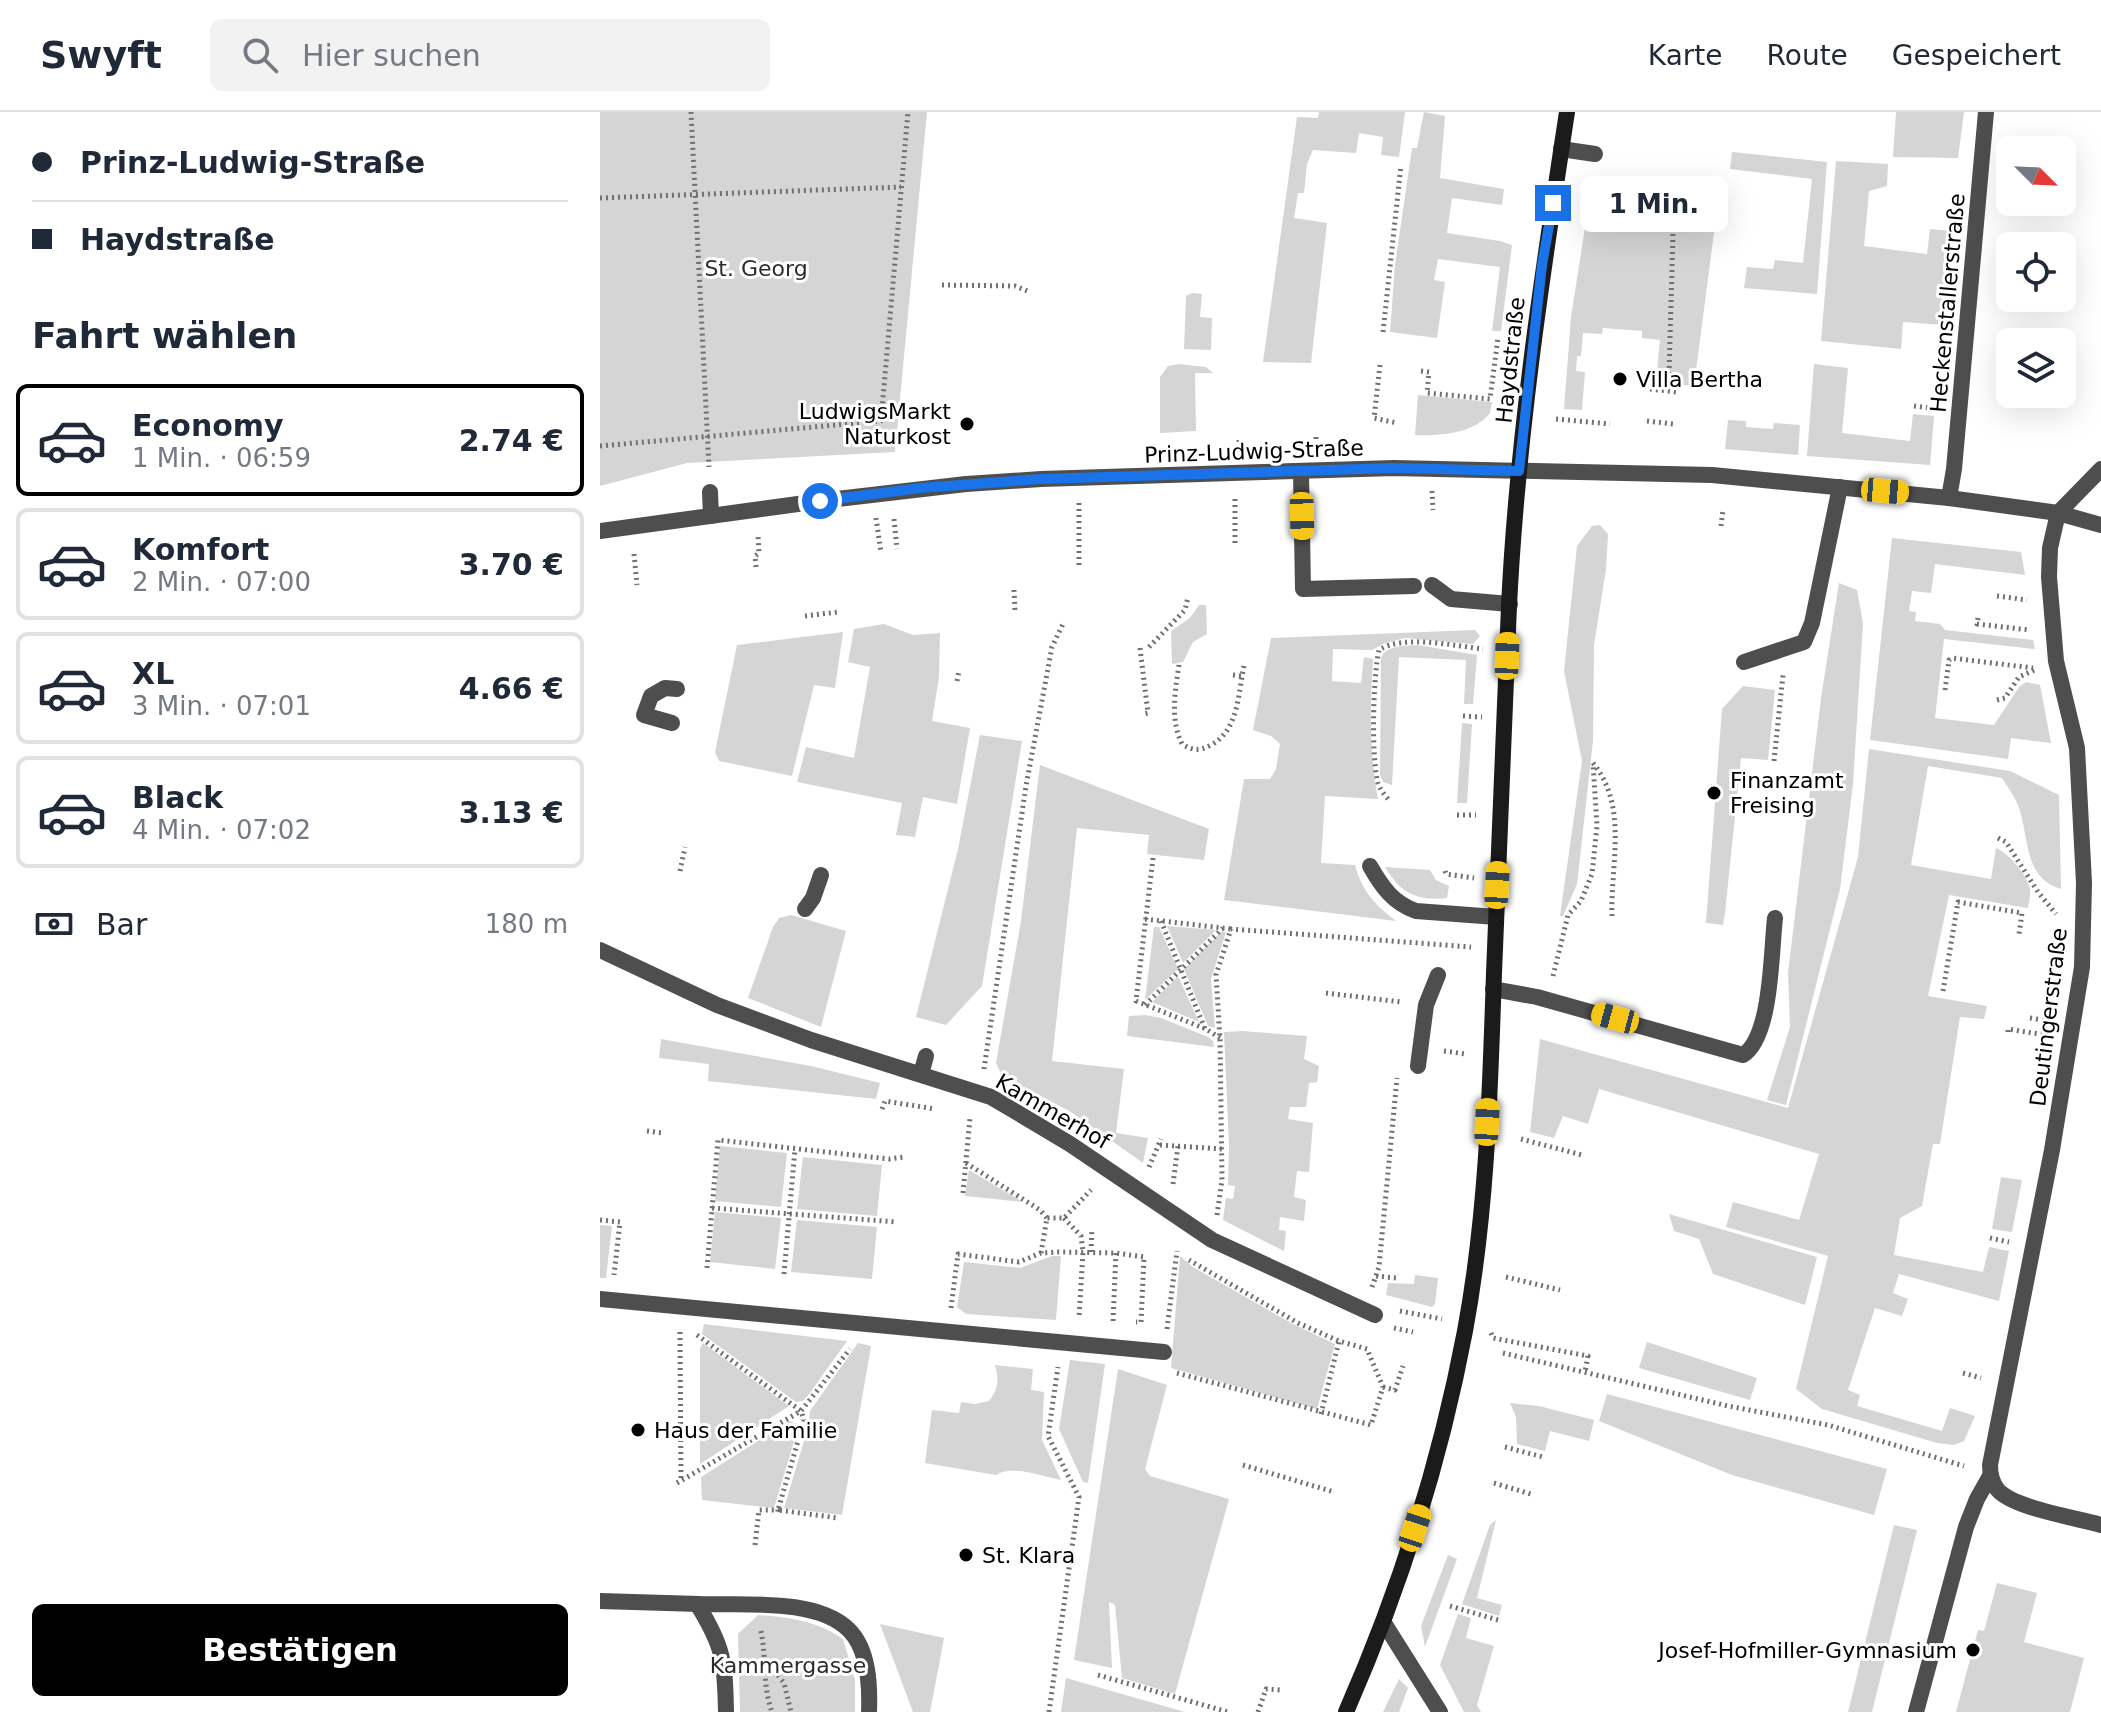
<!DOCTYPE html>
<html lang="de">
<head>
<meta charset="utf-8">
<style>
  body { margin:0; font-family:"DejaVu Sans",sans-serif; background:#f2f2f3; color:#1f2937; height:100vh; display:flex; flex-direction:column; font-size:30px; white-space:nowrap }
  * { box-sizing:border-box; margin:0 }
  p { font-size:26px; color:#747a83 }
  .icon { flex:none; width:44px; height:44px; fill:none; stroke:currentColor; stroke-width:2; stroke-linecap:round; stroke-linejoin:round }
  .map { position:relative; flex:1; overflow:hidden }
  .sheet { display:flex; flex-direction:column; background:#fff; width:600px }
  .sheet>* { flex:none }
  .guide { display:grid; align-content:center; height:176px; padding:0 32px; background:#fff }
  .needle { width:52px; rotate:114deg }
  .controls { position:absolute; left:1396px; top:24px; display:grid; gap:16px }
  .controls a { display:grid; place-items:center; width:80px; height:80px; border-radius:12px; background:#fff; box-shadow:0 8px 32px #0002; font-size:40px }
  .end { position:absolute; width:36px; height:36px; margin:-18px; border:10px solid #1a73e8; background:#fff; box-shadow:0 0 0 4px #fff }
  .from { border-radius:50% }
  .bubble { position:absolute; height:56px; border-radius:12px; background:#fff; box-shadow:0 8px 32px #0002; font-size:26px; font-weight:700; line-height:56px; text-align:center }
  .car { position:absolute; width:24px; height:48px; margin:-24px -12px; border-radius:10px; box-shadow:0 0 6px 2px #0007; background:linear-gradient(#f5c518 24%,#345 0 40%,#f5c518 0 76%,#345 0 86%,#f5c518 0) }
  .guide b { display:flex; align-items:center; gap:28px; height:76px; font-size:30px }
  .guide b+b { border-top:2px solid #e0e1e3 }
  .guide i { width:20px; height:20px; background:#1f2937 }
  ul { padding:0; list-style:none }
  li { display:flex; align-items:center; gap:24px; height:112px; margin:0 16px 12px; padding:0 16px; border:4px solid #e0e1e3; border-radius:12px }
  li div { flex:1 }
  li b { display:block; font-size:30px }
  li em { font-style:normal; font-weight:700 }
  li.on { border-color:#000 }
  li>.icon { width:72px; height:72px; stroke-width:1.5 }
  h2 { padding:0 32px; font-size:36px; line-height:96px }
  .pay { display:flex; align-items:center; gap:20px; height:88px; padding:0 32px; font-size:30px }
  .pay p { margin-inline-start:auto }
  .action { display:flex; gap:16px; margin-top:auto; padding:16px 32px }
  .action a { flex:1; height:92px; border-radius:12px; background:#000; color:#fff; font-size:32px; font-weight:700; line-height:92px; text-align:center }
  header { display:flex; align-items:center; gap:48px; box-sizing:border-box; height:112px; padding:0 40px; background:#fff; border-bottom:2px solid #e0e1e3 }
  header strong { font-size:38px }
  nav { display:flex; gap:44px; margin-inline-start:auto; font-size:28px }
  .search { width:560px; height:72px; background:#f2f2f3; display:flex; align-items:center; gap:20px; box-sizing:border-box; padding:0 28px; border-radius:12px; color:#747a83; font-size:30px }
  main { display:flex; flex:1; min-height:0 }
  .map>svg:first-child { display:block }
</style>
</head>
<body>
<header>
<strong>Swyft</strong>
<div class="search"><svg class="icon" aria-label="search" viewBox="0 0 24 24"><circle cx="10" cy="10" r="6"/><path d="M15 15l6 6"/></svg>Hier suchen</div>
<nav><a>Karte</a><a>Route</a><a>Gespeichert</a></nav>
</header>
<main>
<section class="sheet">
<div class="guide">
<b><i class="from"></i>Prinz-Ludwig-Straße</b>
<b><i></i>Haydstraße</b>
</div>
<h2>Fahrt wählen</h2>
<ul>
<li class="on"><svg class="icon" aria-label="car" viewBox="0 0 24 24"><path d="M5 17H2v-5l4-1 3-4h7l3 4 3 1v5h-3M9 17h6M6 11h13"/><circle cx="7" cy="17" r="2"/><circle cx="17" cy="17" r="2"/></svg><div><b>Economy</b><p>1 Min. · 06:59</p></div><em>2.74 €</em></li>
<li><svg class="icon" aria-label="car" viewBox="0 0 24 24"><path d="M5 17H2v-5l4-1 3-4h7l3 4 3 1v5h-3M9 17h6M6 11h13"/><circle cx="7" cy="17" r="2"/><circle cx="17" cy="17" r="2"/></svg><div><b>Komfort</b><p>2 Min. · 07:00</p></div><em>3.70 €</em></li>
<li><svg class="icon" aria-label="car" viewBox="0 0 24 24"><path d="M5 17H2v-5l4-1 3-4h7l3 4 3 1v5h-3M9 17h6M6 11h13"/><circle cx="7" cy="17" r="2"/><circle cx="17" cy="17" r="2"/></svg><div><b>XL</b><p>3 Min. · 07:01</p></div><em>4.66 €</em></li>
<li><svg class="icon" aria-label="car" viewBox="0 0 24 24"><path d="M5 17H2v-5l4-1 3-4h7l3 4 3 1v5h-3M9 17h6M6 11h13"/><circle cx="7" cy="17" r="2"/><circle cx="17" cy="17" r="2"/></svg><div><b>Black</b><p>4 Min. · 07:02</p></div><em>3.13 €</em></li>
</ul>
<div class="pay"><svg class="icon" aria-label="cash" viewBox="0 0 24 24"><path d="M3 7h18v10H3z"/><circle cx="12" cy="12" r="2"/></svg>Bar<p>180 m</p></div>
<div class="action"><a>Bestätigen</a></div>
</section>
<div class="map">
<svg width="1501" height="1600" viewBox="0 0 1501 1600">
  <rect width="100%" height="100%" fill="#fff"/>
  <g fill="#d5d5d5">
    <polygon points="0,0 327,0 295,340 87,351 0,374"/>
    <polygon points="719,0 805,0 799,45 781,43 783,25 759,21 756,41 713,38 707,52 704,81 698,81 694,106 727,111 711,251 663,250 697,5 718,6"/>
    <polygon points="824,0 845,4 840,66 904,77 902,93 852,86 847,121 900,129 912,133 901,219 892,219 900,155 838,147 834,168 845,170 837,226 790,220 795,153 812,36 817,36"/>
    <polygon points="1296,0 1364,0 1358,46 1293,45"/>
    <polygon points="1132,40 1227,50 1217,182 1144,176 1147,155 1173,157 1175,148 1203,151 1212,67 1130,57"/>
    <polygon points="1236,49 1288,52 1287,74 1269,79 1264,134 1327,142 1330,117 1351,119 1343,213 1303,210 1301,237 1221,229"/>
    <polygon points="988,96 1115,113 1094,274 1056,270 1060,228 1042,226 1042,219 1003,216 1002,222 983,221 981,244 977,244 976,259 985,260 982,298 964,297 971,205"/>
    <polygon points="592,181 602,182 600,205 612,206 611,238 584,237 586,184"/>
    <polygon points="579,252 606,255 613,261 595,261 596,319 560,321 560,265 568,254"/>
    <polygon points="1214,252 1248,256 1242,321 1310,329 1313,302 1334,304 1330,353 1207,344"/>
    <path d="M818,283l74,7 -2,11c-16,21 -51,23 -75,22z"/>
    <polygon points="1128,308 1146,309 1146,315 1173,317 1174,311 1200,313 1198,343 1125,337"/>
    <polygon points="1000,413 1008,422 1006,457 994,533 993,629 977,772 963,804 960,804 982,649 964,559 977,434 992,414"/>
    <polygon points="1292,426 1421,440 1425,463 1335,452 1331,481 1312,479 1309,499 1316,500 1315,509 1340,512 1345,518 1433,528 1435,537 1344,527 1335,606 1394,613 1419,575 1426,570 1440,573 1451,631 1411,626 1408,647 1270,628"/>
    <polygon points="1239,471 1257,478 1263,511 1253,672 1240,777 1186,993 1167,988 1190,915 1188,861 1221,586"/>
    <polygon points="599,493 606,493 607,522 593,530 583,550 572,552 571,519 590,506"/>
    <polygon points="284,512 313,523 340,521 339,565 332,609 370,616 357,692 323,685 315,725 296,723 302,691 197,670 206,635 254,646 270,555 248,550 254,517"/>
    <path d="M875,518l5,6 -7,8 -68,-6 -22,6 -11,6 -39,-1 -1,32 29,2 3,-26 9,2c-3,48 -4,93 5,140l-53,-3 -4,67 34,2c7,26 20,40 41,56l-172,-21 20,-121h26l6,-10 4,-25 -9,-8 -18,-6 18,-92z"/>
    <polygon points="243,520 235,576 214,573 192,664 119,649 115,640 137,533"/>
    <path d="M817,533l60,10 -4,49h-9l2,-44 -67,-3 -7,128 -9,-3 -3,-7 1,-117c5,-13 23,-12 36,-13z"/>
    <polygon points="1143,574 1175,578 1168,648 1141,646 1125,801 1123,813 1106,811 1122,597"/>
    <polygon points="862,611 872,612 867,691 857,691"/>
    <polygon points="380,623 422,629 382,874 346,913 316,905 358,737"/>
    <path d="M1269,637l141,22 49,24 2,94c-36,-10 -32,-48 -41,-78 -3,-12 -12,-23 -18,-33l-74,-12 -17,99 80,14 5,-31c14,6 29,25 34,40 1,5 -1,14 -2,20l-79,-13 -21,101 59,10 -3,13 -24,-2 -20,127h-7l-11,62 -22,12 -6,37 89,17 6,-25 20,4 -10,50 -100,-27 -6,19 15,6 -6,17 -27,-8 -27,82 12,5 -3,11 85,25 8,-23 25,8 -11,25 -10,4 -17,-2 -115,-34 -26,-20 32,-133 -102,-29 7,-25 66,18 20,-66 -220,-65 -11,35 -25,-8 -9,22 -24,-6 10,-93 248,69 70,-251z"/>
    <polygon points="440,653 609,717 604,748 547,742 549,723 477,716 452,949 524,957 516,1021 548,1026 543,1051 471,1000 402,964 396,951 421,809"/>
    <path d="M785,755l45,3 6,10 13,6 -2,12c-30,3 -46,-4 -62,-31z"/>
    <polygon points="191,803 246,819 221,915 148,886 173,815 179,806"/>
    <polygon points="567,814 616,818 583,851"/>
    <polygon points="554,815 559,815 578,857 545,888"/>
    <polygon points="622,819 626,820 611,867 615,916 608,914 584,857"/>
    <polygon points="578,864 599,910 552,890"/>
    <polygon points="545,903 561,906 608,925 613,929 614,935 527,924 529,904"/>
    <polygon points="642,919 707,924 704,947 719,954 717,970 709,971 706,995 690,995 688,1007 713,1011 709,1060 697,1059 694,1085 706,1088 704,1109 680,1105 679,1118 686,1119 684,1139 623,1108 626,1086 633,1087 635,1074 628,1073 629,1034 624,920"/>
    <polygon points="61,927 211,954 280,971 276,987 108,969 109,952 59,946"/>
    <polygon points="120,1034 187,1041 181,1095 115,1089"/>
    <polygon points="203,1045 282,1053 277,1104 197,1097"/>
    <polygon points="369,1058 423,1090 365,1084"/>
    <polygon points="1401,1065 1422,1068 1412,1120 1392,1117"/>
    <polygon points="115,1100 181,1106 175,1157 110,1150"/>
    <polygon points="1069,1102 1217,1145 1205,1193 1113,1162 1099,1127 1074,1119"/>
    <polygon points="197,1108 277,1115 272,1167 191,1160"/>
    <polygon points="0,1113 12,1114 6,1166 0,1166"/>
    <polygon points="452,1144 461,1144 456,1208 366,1202 357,1195 364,1150 420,1156"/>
    <polygon points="580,1144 593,1155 693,1212 735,1232 717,1297 571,1256"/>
    <polygon points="815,1163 838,1166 835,1192 832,1195 786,1183 788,1171 814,1172"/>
    <polygon points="104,1212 247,1229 210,1281 203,1289 196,1290 102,1222"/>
    <polygon points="1047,1230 1157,1266 1150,1288 1039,1256"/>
    <polygon points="103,1231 189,1294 100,1352 100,1236"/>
    <polygon points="258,1231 271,1234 242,1403 184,1396 209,1312 210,1299"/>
    <polygon points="470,1248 505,1252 488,1371 483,1370 459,1317"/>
    <path d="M395,1253l38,4 -2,21 13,2 -2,48 19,40c-17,-3 -50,-16 -65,-5l-71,-12 7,-53 27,3 2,-11 14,2 14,-3c10,-13 10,-21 6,-36z"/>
    <polygon points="518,1257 567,1273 545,1357 550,1364 629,1387 575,1582 522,1566 515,1493 509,1490 512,1556 474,1548"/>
    <polygon points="1007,1282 1287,1357 1274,1403 1132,1363 999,1309"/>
    <polygon points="910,1291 939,1294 994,1308 989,1329 950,1319 945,1339 917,1332 916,1305"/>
    <polygon points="190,1309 199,1313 174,1396 102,1388 101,1365"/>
    <polygon points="896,1408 877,1486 902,1493 899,1504 862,1492 890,1413"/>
    <polygon points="1294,1413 1317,1418 1272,1600 1248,1600"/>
    <polygon points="848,1443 857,1447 825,1535 821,1514"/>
    <polygon points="1397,1471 1437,1481 1424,1530 1484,1546 1470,1600 1356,1600 1378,1518 1384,1519"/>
    <polygon points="858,1502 871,1506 866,1526 894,1534 877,1593 881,1600 864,1600 840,1553"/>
    <path d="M158,1503c32,2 58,6 85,24l12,41v32h-115l-2,-78z"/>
    <polygon points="280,1512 344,1526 330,1600 313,1600"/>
    <polygon points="466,1566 585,1600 461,1600"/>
    <polygon points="799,1567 808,1576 799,1600 783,1600"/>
  </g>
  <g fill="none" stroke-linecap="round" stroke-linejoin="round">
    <g stroke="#707070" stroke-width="5" stroke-dasharray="2 4" stroke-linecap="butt">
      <polyline points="91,0 109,355"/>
      <polyline points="0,86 301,75"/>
      <polyline points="1073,122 1069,262 1077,272"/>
      <polyline points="342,173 415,174 430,180"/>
      <polyline points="783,220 801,53"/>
      <polyline points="780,253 774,306 797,311"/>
      <polyline points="821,259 829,260 827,281 890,287 898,225"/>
      <polyline points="1050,277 1076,280"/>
      <polyline points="1314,294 1337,297"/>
      <polyline points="956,307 1010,312"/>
      <polyline points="1047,309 1073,312"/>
      <polyline points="716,325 716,329"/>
      <polyline points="639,330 639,325"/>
      <polyline points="0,334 281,309 308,0"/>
      <polyline points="832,379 833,398"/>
      <polyline points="635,387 635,434"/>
      <polyline points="479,391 479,454"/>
      <polyline points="276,406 281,440"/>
      <polyline points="294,407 297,437"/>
      <polyline points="1121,414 1123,398"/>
      <polyline points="34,442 37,473"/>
      <polyline points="156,455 155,444 159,441 158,424"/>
      <polyline points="414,478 415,498"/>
      <polyline points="1397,484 1427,488"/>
      <polyline points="205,504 238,500"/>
      <polyline points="1378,506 1377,512 1430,518"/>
      <polyline points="549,535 585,498 588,485"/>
      <polyline points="540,536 548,601 544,602"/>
      <path d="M579,553c-4,27 -9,54 3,79 11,7 18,7 29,1 28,-15 27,-52 33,-79"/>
      <polyline points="633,563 642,564"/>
      <polyline points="357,569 359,559"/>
      <polyline points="1345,578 1349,548 1352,546 1433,556"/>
      <polyline points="1397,588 1405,586 1419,565 1434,558"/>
      <polyline points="863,604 882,605"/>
      <polyline points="1174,649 1183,563"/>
      <path d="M993,651c36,44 17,103 19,154"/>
      <path d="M788,687c-4,-5 -8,-10 -10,-16 -7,-25 -5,-107 1,-133 25,-16 76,-4 104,-1"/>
      <polyline points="857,703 876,703"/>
      <polyline points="1398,726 1406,730 1438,780 1456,802"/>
      <polyline points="553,746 536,889 606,917 620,926"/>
      <polyline points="80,759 85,735"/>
      <polyline points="845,759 846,762 874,766"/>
      <polyline points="545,807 631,817"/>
      <polyline points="561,809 605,917"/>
      <polyline points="953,864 968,803 981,789 992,762 997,714 993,651"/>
      <polyline points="1343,879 1358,790 1422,801 1419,822"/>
      <polyline points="726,881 801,890"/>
      <polyline points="545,893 623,816"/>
      <polyline points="1430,906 1449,909"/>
      <polyline points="1408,920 1408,917 1445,923"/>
      <polyline points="844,939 866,942"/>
      <polyline points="384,957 426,674 452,535 463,512"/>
      <polyline points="282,997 285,989 335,997"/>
      <polyline points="47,1019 62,1021"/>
      <polyline points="921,1027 982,1043"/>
      <polyline points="560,1033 622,1037"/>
      <polyline points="366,1051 440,1098 447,1106"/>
      <polyline points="549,1055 561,1027"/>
      <polyline points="573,1072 578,1034"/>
      <polyline points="363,1081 370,1006"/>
      <polyline points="112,1096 297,1110"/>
      <polyline points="617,1103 622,1068 620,927 616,863 631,817 871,835"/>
      <polyline points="464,1106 481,1124 483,1140 479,1206"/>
      <polyline points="0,1108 20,1110 14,1163"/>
      <polyline points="1390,1126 1409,1130"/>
      <polyline points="491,1140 492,1117"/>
      <polyline points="441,1141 447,1106 464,1106 491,1078"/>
      <polyline points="107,1156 118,1028 289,1047 304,1045"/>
      <polyline points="184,1162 195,1037"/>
      <polyline points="776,1164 796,1166 797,1162"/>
      <polyline points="906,1165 960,1178"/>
      <polyline points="772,1175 779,1155 797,966"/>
      <polyline points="351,1196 358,1142 419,1150 441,1141 458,1140 516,1141 544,1145 541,1210 536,1210"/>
      <polyline points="800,1199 842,1207"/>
      <polyline points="513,1209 516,1141"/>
      <polyline points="794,1216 813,1220"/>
      <polyline points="567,1217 577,1139"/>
      <polyline points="80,1220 81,1370"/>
      <polyline points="891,1221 893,1226 988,1244 985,1260"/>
      <polyline points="97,1223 201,1299 204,1308 178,1398 238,1406"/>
      <polyline points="903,1241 1128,1294 1228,1313 1364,1354"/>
      <polyline points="577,1261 771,1313 783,1275 767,1237 739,1229 698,1211 589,1148"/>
      <polyline points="1363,1261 1381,1266"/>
      <polyline points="783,1275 795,1278 803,1254"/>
      <polyline points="721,1302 739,1229"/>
      <polyline points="905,1335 943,1345"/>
      <polyline points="643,1353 734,1380"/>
      <polyline points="77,1371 201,1299 250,1237"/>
      <polyline points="894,1371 934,1383"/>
      <polyline points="155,1433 159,1398 178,1398 177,1403"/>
      <polyline points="850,1494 898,1508"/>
      <path d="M161,1519c6,30 1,53 11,81"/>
      <polyline points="167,1549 184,1571 191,1600"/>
      <polyline points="498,1563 628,1600"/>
      <polyline points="449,1600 479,1385 448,1324 458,1255"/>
      <polyline points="658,1600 666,1577 681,1578"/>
    </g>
    <g stroke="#4e4e4e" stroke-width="16">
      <polyline points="961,37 995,42"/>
      <polyline points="701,360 703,477 814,474"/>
      <polyline points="110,380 111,404"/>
      <polyline points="832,473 851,487 910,492"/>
      <polyline points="1144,550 1204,530 1212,511 1240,375"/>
      <polyline points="72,611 44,603 51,584 65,576 77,577"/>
      <path d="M770,754c12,21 23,37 46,45l80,6"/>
      <polyline points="205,797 213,786 221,763"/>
      <path d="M893,877l44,8 206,58c29,-18 28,-104 32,-137"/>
      <polyline points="818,954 826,893 838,863"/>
      <polyline points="321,962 326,944"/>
      <polyline points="0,1187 564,1240"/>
      <path d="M0,1489c33,1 66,2 99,3 43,2 117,-7 150,26 20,20 21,56 20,82"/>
      <path d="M97,1492c27,43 28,58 29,108"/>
      <polyline points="784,1511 840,1600"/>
      <polyline points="1316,1600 1366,1415 1377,1387 1390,1364"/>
    </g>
    <g stroke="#4e4e4e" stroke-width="16">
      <path d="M1501,357l-43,44 -8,35 -1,29 7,84 21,87 7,135 -2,84 -30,183 -62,315c0,9 2,17 7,24 15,19 80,29 104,36"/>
      <polyline points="1349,386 1354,357 1386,0"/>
      <polyline points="0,838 117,893 211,928 391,985 470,1032 612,1128 775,1203"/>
    </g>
    <polyline stroke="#4e4e4e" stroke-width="16" points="0,419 220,389 366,372 441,367 794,356 1112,363 1349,386 1458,401 1501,413"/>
    <path stroke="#1b1b1b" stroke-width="16" d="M746,1600c54,-123 94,-249 119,-381 22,-118 25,-238 29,-358 4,-122 10,-244 15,-367 8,-166 33,-330 58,-494"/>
  </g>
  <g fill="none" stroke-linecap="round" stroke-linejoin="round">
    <polyline stroke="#1a73e8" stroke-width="10" points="220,389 320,376 441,367 794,356 919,359 942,153 953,91"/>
  </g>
  <g fill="#000" stroke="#fff" stroke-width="3">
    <circle cx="1020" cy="267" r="8"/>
    <circle cx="367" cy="312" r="8"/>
    <circle cx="1114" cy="681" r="8"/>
    <circle cx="38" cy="1318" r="8"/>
    <circle cx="366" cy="1443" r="8"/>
    <circle cx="1373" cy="1538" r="8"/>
  </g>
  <g text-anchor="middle" stroke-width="6" stroke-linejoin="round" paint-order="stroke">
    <g font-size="22" fill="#2c2c2c" stroke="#fff">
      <text x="156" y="164">St. Georg</text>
      <text x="188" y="1561">Kammergasse</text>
    </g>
    <g font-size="22" fill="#000" stroke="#fff">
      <text transform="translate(1347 191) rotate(-85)" y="8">Heckenstallerstraße</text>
      <text transform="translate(910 248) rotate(-84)" y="8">Haydstraße</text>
      <text transform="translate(654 339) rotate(-2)" y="8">Prinz-Ludwig-Straße</text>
      <text transform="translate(1448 905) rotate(-83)" y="8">Deutingerstraße</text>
      <text transform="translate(453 999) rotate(30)" y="8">Kammerhof</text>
    </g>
    <g font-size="22" fill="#000" stroke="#fff" text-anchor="start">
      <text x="1036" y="275">Villa Bertha</text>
      <text x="351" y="307" text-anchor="end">LudwigsMarkt<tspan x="351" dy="25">Naturkost</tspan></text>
      <text x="1130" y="676">Finanzamt<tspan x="1130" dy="25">Freising</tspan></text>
      <text x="54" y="1326">Haus der Familie</text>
      <text x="382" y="1451">St. Klara</text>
      <text x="1357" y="1546" text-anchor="end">Josef-Hofmiller-Gymnasium</text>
    </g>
  </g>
</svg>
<div class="controls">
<a><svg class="needle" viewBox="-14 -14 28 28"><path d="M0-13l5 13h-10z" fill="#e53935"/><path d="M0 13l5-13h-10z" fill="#747a83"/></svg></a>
<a><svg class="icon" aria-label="locate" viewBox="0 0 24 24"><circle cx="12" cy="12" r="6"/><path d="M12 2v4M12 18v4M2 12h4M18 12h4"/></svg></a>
<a><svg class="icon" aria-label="layers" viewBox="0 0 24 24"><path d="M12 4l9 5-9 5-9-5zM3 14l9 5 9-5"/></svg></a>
</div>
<i class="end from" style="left:220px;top:389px"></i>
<i class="end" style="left:953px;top:91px"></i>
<div class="bubble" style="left:980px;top:64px;width:148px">1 Min.</div>
<i class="car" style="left:1285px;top:379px;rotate:95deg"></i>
<i class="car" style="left:702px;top:404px;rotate:179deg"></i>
<i class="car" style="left:907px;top:544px;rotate:2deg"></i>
<i class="car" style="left:897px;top:773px;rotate:3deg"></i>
<i class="car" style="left:1015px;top:906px;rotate:285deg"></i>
<i class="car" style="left:887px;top:1010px;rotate:3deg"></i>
<i class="car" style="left:815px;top:1416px;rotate:18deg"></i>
</div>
</main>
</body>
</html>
